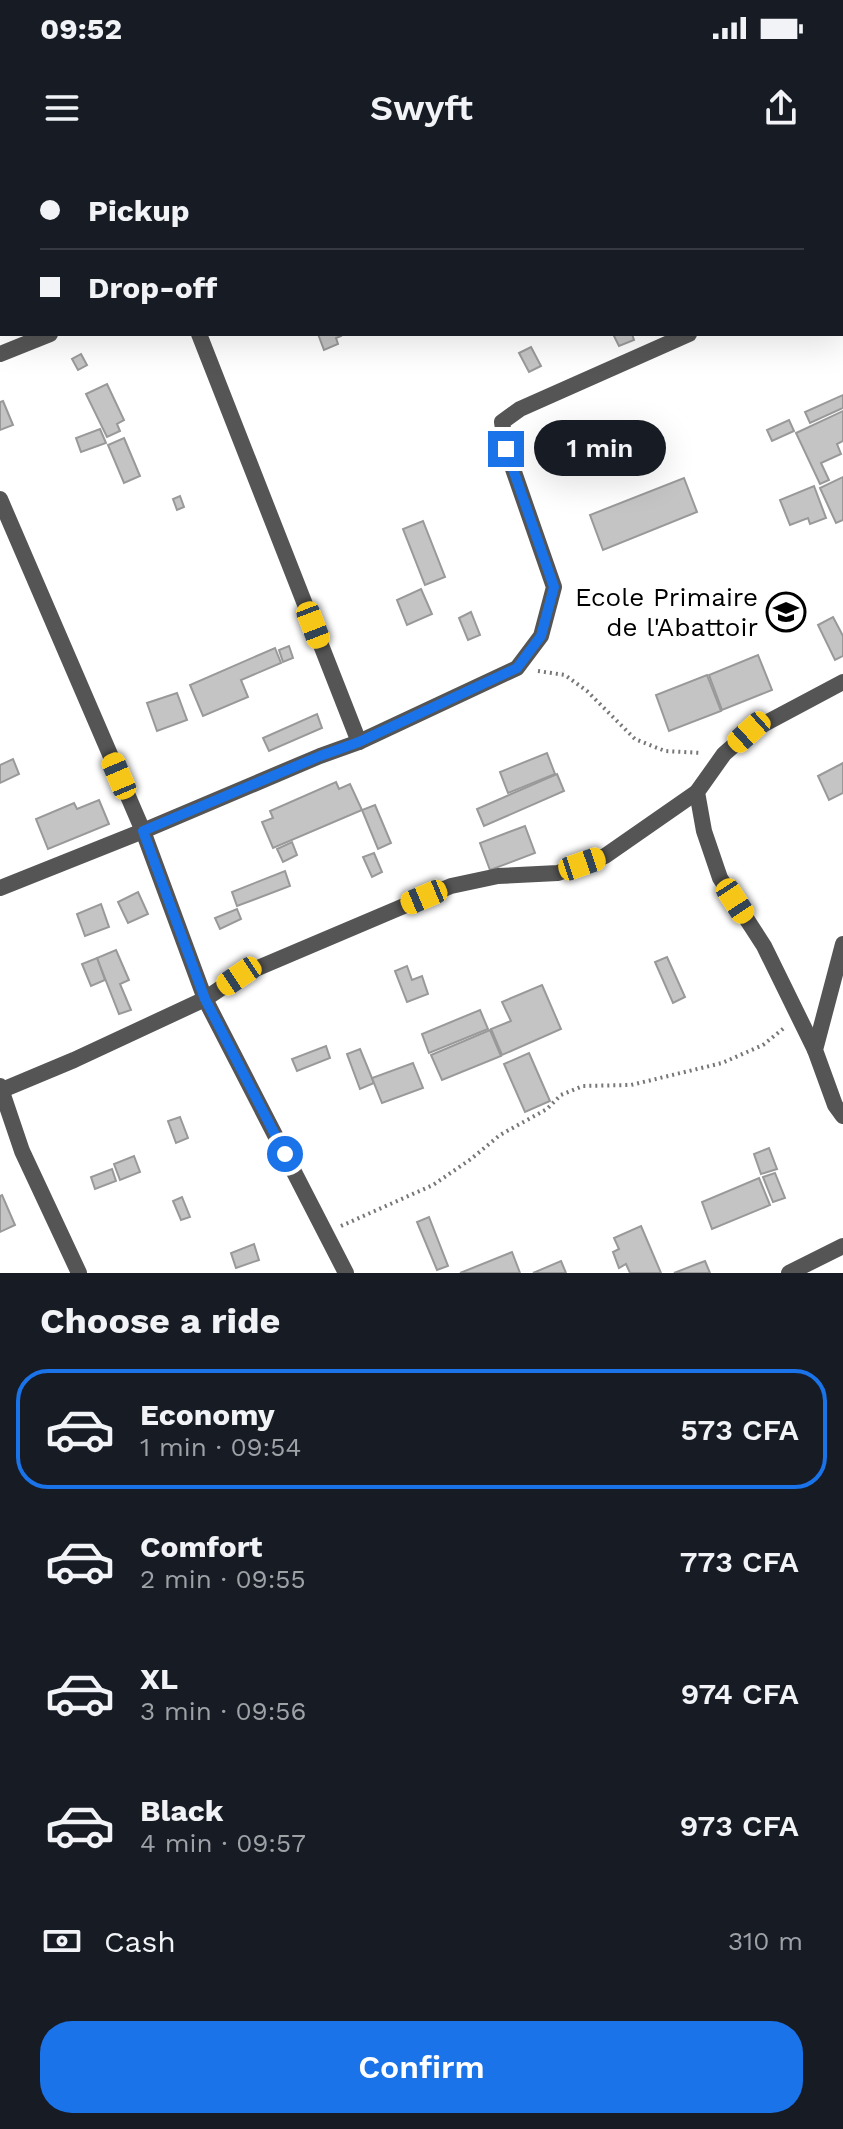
<!DOCTYPE html>
<html lang="en">
<head>
<meta charset="utf-8">
<style>
  body { margin:0; font-family:"Work Sans",sans-serif; background:#242831; color:#f1f3f6; height:100vh; display:flex; flex-direction:column; font-size:30px; white-space:nowrap }
  * { box-sizing:border-box; margin:0 }
  p { font-size:26px; color:#9ea1a6 }
  .icon { flex:none; width:44px; height:44px; fill:none; stroke:currentColor; stroke-width:2; stroke-linecap:round; stroke-linejoin:round }
  .map { position:relative; height:1113px; overflow:hidden }
  .panel { display:flex; flex-direction:column; background:#171b24; flex:1 }
  .panel>* { flex:none }
  .guide { position:absolute; left:0px; top:0px; width:844px; height:176px; box-shadow:0 8px 32px #0002; display:grid; align-content:center; height:176px; padding:0 40px; background:#171b24 }
  .end { position:absolute; width:36px; height:36px; margin:-18px; border:10px solid #1a73e8; background:#fff; box-shadow:0 0 0 4px #fff }
  .from { border-radius:50% }
  .bubble { position:absolute; height:56px; border-radius:28px; background:#171b24; box-shadow:0 8px 32px #0002; font-size:26px; font-weight:600; line-height:56px; text-align:center }
  .car { position:absolute; width:24px; height:48px; margin:-24px -12px; border-radius:10px; box-shadow:0 0 6px 2px #0007; background:linear-gradient(#f5c518 24%,#345 0 40%,#f5c518 0 76%,#345 0 86%,#f5c518 0) }
  .guide b { display:flex; align-items:center; gap:28px; height:76px; font-size:30px }
  .guide b+b { border-top:2px solid #363941 }
  .guide i { width:20px; height:20px; background:#f1f3f6 }
  ul { padding:0; list-style:none }
  li { display:flex; align-items:center; gap:24px; height:120px; margin:0 16px 12px; padding:0 24px; border:4px solid transparent; border-radius:32px }
  li div { flex:1 }
  li b { display:block; font-size:30px }
  li em { font-style:normal; font-weight:600 }
  li.selected { border-color:#1a73e8 }
  li>.icon { width:72px; height:72px; stroke-width:1.5 }
  h2 { padding:0 40px; font-size:36px; line-height:96px }
  .pay { display:flex; align-items:center; gap:20px; height:88px; padding:0 40px; font-size:30px }
  .pay p { margin-inline-start:auto }
  .button { display:flex; gap:16px; margin-top:auto; padding:16px 40px }
  .button a { flex:1; height:92px; border-radius:32px; background:#1a73e8; color:#fff; font-size:32px; font-weight:600; line-height:92px; text-align:center }
  .status { display:flex; justify-content:space-between; align-items:center; height:56px; padding:0 40px; background:#171b24; direction:ltr }
  .status svg { height:22px; fill:currentColor }
  header { display:flex; justify-content:space-between; align-items:center; height:104px; padding:0 40px; background:#171b24; font-size:36px; font-weight:600 }
  .map>svg:first-child { display:block }
</style>
</head>
<body>
<div class="status"><b>09:52</b><svg viewBox="0 0 49 12"><path d="M0 12V9h3v3zM5 12V6h3v6zM10 12V3h3v9zM15 12V0h3v12zM26 1h20v11H26zM47 4h2v5h-2z"/></svg></div>
<header><svg class="icon" aria-label="menu" viewBox="0 0 24 24"><path d="M4 6h16M4 12h16M4 18h16"/></svg>Swyft<svg class="icon" aria-label="share" viewBox="0 0 24 24"><path d="M12 15V3M7 8l5-5 5 5M5 13v7h14v-7"/></svg></header>
<div class="map">
<svg width="843" height="1113" viewBox="0 0 843 1113">
  <rect width="100%" height="100%" fill="#fff"/>
  <g fill="#c4c4c4" stroke="#999" stroke-width="2">
    <polygon points="153,0 202,0 202,1 153,2"/>
    <polygon points="782,0 816,0 817,2 777,2"/>
    <polygon points="318,174 340,174 341,176 336,178 338,184 324,190"/>
    <polygon points="613,174 632,174 634,180 619,186"/>
    <polygon points="531,187 541,206 529,212 519,193"/>
    <polygon points="81,194 87,205 78,210 72,199"/>
    <polygon points="107,224 124,260 117,264 120,271 107,277 86,234"/>
    <polygon points="843,235 843,248 810,263 805,252"/>
    <polygon points="3,241 13,265 0,270 0,242"/>
    <polygon points="843,251 843,281 837,284 841,294 821,303 829,320 820,324 796,273"/>
    <polygon points="789,260 794,271 772,281 767,270"/>
    <polygon points="100,269 106,283 81,292 76,278"/>
    <polygon points="124,278 140,316 124,323 108,285"/>
    <polygon points="843,317 843,360 836,363 820,328"/>
    <polygon points="684,318 697,352 603,390 590,355"/>
    <polygon points="814,326 826,358 810,364 808,358 790,365 780,340"/>
    <polygon points="180,336 184,347 177,350 173,339"/>
    <polygon points="423,361 445,417 425,425 403,369"/>
    <polygon points="421,429 432,454 407,465 397,440"/>
    <polygon points="471,452 480,475 468,480 459,458"/>
    <polygon points="833,457 843,476 843,496 835,500 818,465"/>
    <polygon points="289,486 293,498 283,502 279,490"/>
    <polygon points="275,488 281,503 241,520 248,537 203,556 190,525"/>
    <polygon points="758,495 772,530 722,550 709,515"/>
    <polygon points="707,515 721,551 669,571 656,535"/>
    <polygon points="177,533 187,560 157,571 147,543"/>
    <polygon points="317,554 322,568 269,591 263,578"/>
    <polygon points="547,593 555,614 508,633 500,612"/>
    <polygon points="13,599 19,614 0,623 0,605"/>
    <polygon points="843,603 843,633 829,640 818,616"/>
    <polygon points="557,614 564,631 484,666 477,649"/>
    <polygon points="336,622 339,629 350,624 362,650 273,688 262,662 273,658 270,651"/>
    <polygon points="99,640 109,664 48,689 36,659 74,643 77,649"/>
    <polygon points="375,645 391,683 378,689 362,650"/>
    <polygon points="525,666 535,693 490,710 480,683"/>
    <polygon points="292,682 297,695 283,702 277,689"/>
    <polygon points="374,693 382,712 372,717 363,697"/>
    <polygon points="285,711 290,726 237,746 232,732"/>
    <polygon points="138,732 148,754 128,763 118,742"/>
    <polygon points="101,744 109,767 85,776 77,754"/>
    <polygon points="237,749 241,759 220,769 215,758"/>
    <polygon points="116,790 129,820 120,824 131,850 119,854 97,798"/>
    <polygon points="667,797 685,837 673,843 655,802"/>
    <polygon points="97,798 105,820 91,826 82,804"/>
    <polygon points="407,806 412,820 422,816 428,834 407,842 395,811"/>
    <polygon points="542,825 561,869 502,895 491,869 511,861 502,842"/>
    <polygon points="480,850 488,869 429,893 422,874"/>
    <polygon points="490,870 501,896 442,920 431,895"/>
    <polygon points="326,886 330,898 297,911 292,899"/>
    <polygon points="360,889 374,923 360,929 347,894"/>
    <polygon points="529,893 550,941 525,952 504,904"/>
    <polygon points="413,903 423,928 382,943 372,918"/>
    <polygon points="180,957 188,978 176,983 168,961"/>
    <polygon points="769,988 777,1009 761,1014 754,994"/>
    <polygon points="134,996 140,1012 120,1020 114,1004"/>
    <polygon points="112,1009 116,1021 95,1029 91,1017"/>
    <polygon points="775,1013 785,1038 773,1042 763,1017"/>
    <polygon points="759,1018 770,1045 712,1069 702,1042"/>
    <polygon points="2,1035 15,1065 0,1072 0,1036"/>
    <polygon points="182,1037 190,1057 181,1060 173,1041"/>
    <polygon points="429,1057 448,1106 437,1110 417,1062"/>
    <polygon points="641,1066 661,1113 630,1113 626,1104 619,1108 613,1092 619,1089 614,1078"/>
    <polygon points="254,1084 259,1100 236,1108 231,1093"/>
    <polygon points="512,1092 520,1113 460,1113"/>
    <polygon points="561,1101 566,1113 533,1113"/>
    <polygon points="705,1101 710,1113 674,1113 697,1104"/>
  </g>
  <g fill="none" stroke-linecap="round" stroke-linejoin="round">
    <g stroke="#777" stroke-width="4" stroke-dasharray="2 4" stroke-linecap="butt">
      <polyline points="538,511 565,515 587,531 635,579 665,591 702,593"/>
      <polyline points="341,1066 433,1025 471,999 500,975 547,949 561,935 583,926 631,925 722,903 763,885 784,868"/>
    </g>
    <g stroke="#555" stroke-width="16">
      <polyline points="130,0 131,2"/>
      <polyline points="461,2 466,0"/>
      <polyline points="842,107 843,106"/>
      <polyline points="199,174 359,582"/>
      <polyline points="0,194 50,174"/>
      <polyline points="0,339 143,671 205,839 346,1113"/>
      <polyline points="0,728 143,671 320,596 359,582 517,508 541,476 554,427 506,289 502,262 520,249 689,174"/>
      <polyline points="843,784 815,890 835,945 843,956"/>
      <polyline points="815,890 764,786 720,718 704,671 697,632 724,594 749,572 843,522"/>
      <polyline points="0,926 22,991 79,1113"/>
      <polyline points="2,930 74,900 205,839 239,816 451,726 498,716 558,713 605,696 697,632"/>
      <polyline points="789,1113 843,1086"/>
    </g>
  </g>
  <g fill="none" stroke-linecap="round" stroke-linejoin="round">
    <polyline stroke="#1a73e8" stroke-width="10" points="285,994 205,839 143,671 320,596 359,582 517,508 541,476 554,427 506,289"/>
  </g>
  <defs>
    <symbol id="school-ring" viewBox="-11 -11 22 22"><circle r="9.5" fill="#fff" stroke="#000" stroke-width="1.5"/><path d="M0-5L7-2L0 1L-7-2ZM-4 1L0 2.5L4 1V4Q0 6-4 4Z" fill="#000"/></symbol>
  </defs>
  <g fill-rule="evenodd">
    <use href="#school-ring" x="764" y="430" width="44" height="44"/>
  </g>
  <g text-anchor="middle" stroke-width="6" stroke-linejoin="round" paint-order="stroke">
    <g font-size="26" fill="#000" stroke="#fff" text-anchor="end">
      <text x="758" y="446">Ecole Primaire<tspan x="758" dy="30">de l'Abattoir</tspan></text>
    </g>
  </g>
</svg>
<i class="end from" style="left:285px;top:994px"></i>
<i class="end" style="left:506px;top:289px"></i>
<div class="bubble" style="left:534px;top:260px;width:132px">1 min</div>
<i class="car" style="left:313px;top:465px;rotate:159deg"></i>
<i class="car" style="left:749px;top:572px;rotate:228deg"></i>
<i class="car" style="left:119px;top:616px;rotate:337deg"></i>
<i class="car" style="left:582px;top:704px;rotate:71deg"></i>
<i class="car" style="left:424px;top:737px;rotate:247deg"></i>
<i class="car" style="left:735px;top:741px;rotate:147deg"></i>
<i class="car" style="left:239px;top:816px;rotate:236deg"></i>
<div class="guide">
<b><i class="from"></i>Pickup</b>
<b><i></i>Drop-off</b>
</div>
</div>
<section class="panel">
<h2>Choose a ride</h2>
<ul>
<li class="selected"><svg class="icon" aria-label="car" viewBox="0 0 24 24"><path d="M5 17H2v-5l4-1 3-4h7l3 4 3 1v5h-3M9 17h6M6 11h13"/><circle cx="7" cy="17" r="2"/><circle cx="17" cy="17" r="2"/></svg><div><b>Economy</b><p>1 min · 09:54</p></div><em>573 CFA</em></li>
<li><svg class="icon" aria-label="car" viewBox="0 0 24 24"><path d="M5 17H2v-5l4-1 3-4h7l3 4 3 1v5h-3M9 17h6M6 11h13"/><circle cx="7" cy="17" r="2"/><circle cx="17" cy="17" r="2"/></svg><div><b>Comfort</b><p>2 min · 09:55</p></div><em>773 CFA</em></li>
<li><svg class="icon" aria-label="car" viewBox="0 0 24 24"><path d="M5 17H2v-5l4-1 3-4h7l3 4 3 1v5h-3M9 17h6M6 11h13"/><circle cx="7" cy="17" r="2"/><circle cx="17" cy="17" r="2"/></svg><div><b>XL</b><p>3 min · 09:56</p></div><em>974 CFA</em></li>
<li><svg class="icon" aria-label="car" viewBox="0 0 24 24"><path d="M5 17H2v-5l4-1 3-4h7l3 4 3 1v5h-3M9 17h6M6 11h13"/><circle cx="7" cy="17" r="2"/><circle cx="17" cy="17" r="2"/></svg><div><b>Black</b><p>4 min · 09:57</p></div><em>973 CFA</em></li>
</ul>
<div class="pay"><svg class="icon" aria-label="cash" viewBox="0 0 24 24"><path d="M3 7h18v10H3z"/><circle cx="12" cy="12" r="2"/></svg>Cash<p>310 m</p></div>
<div class="button"><a>Confirm</a></div>
</section>
</body>
</html>
